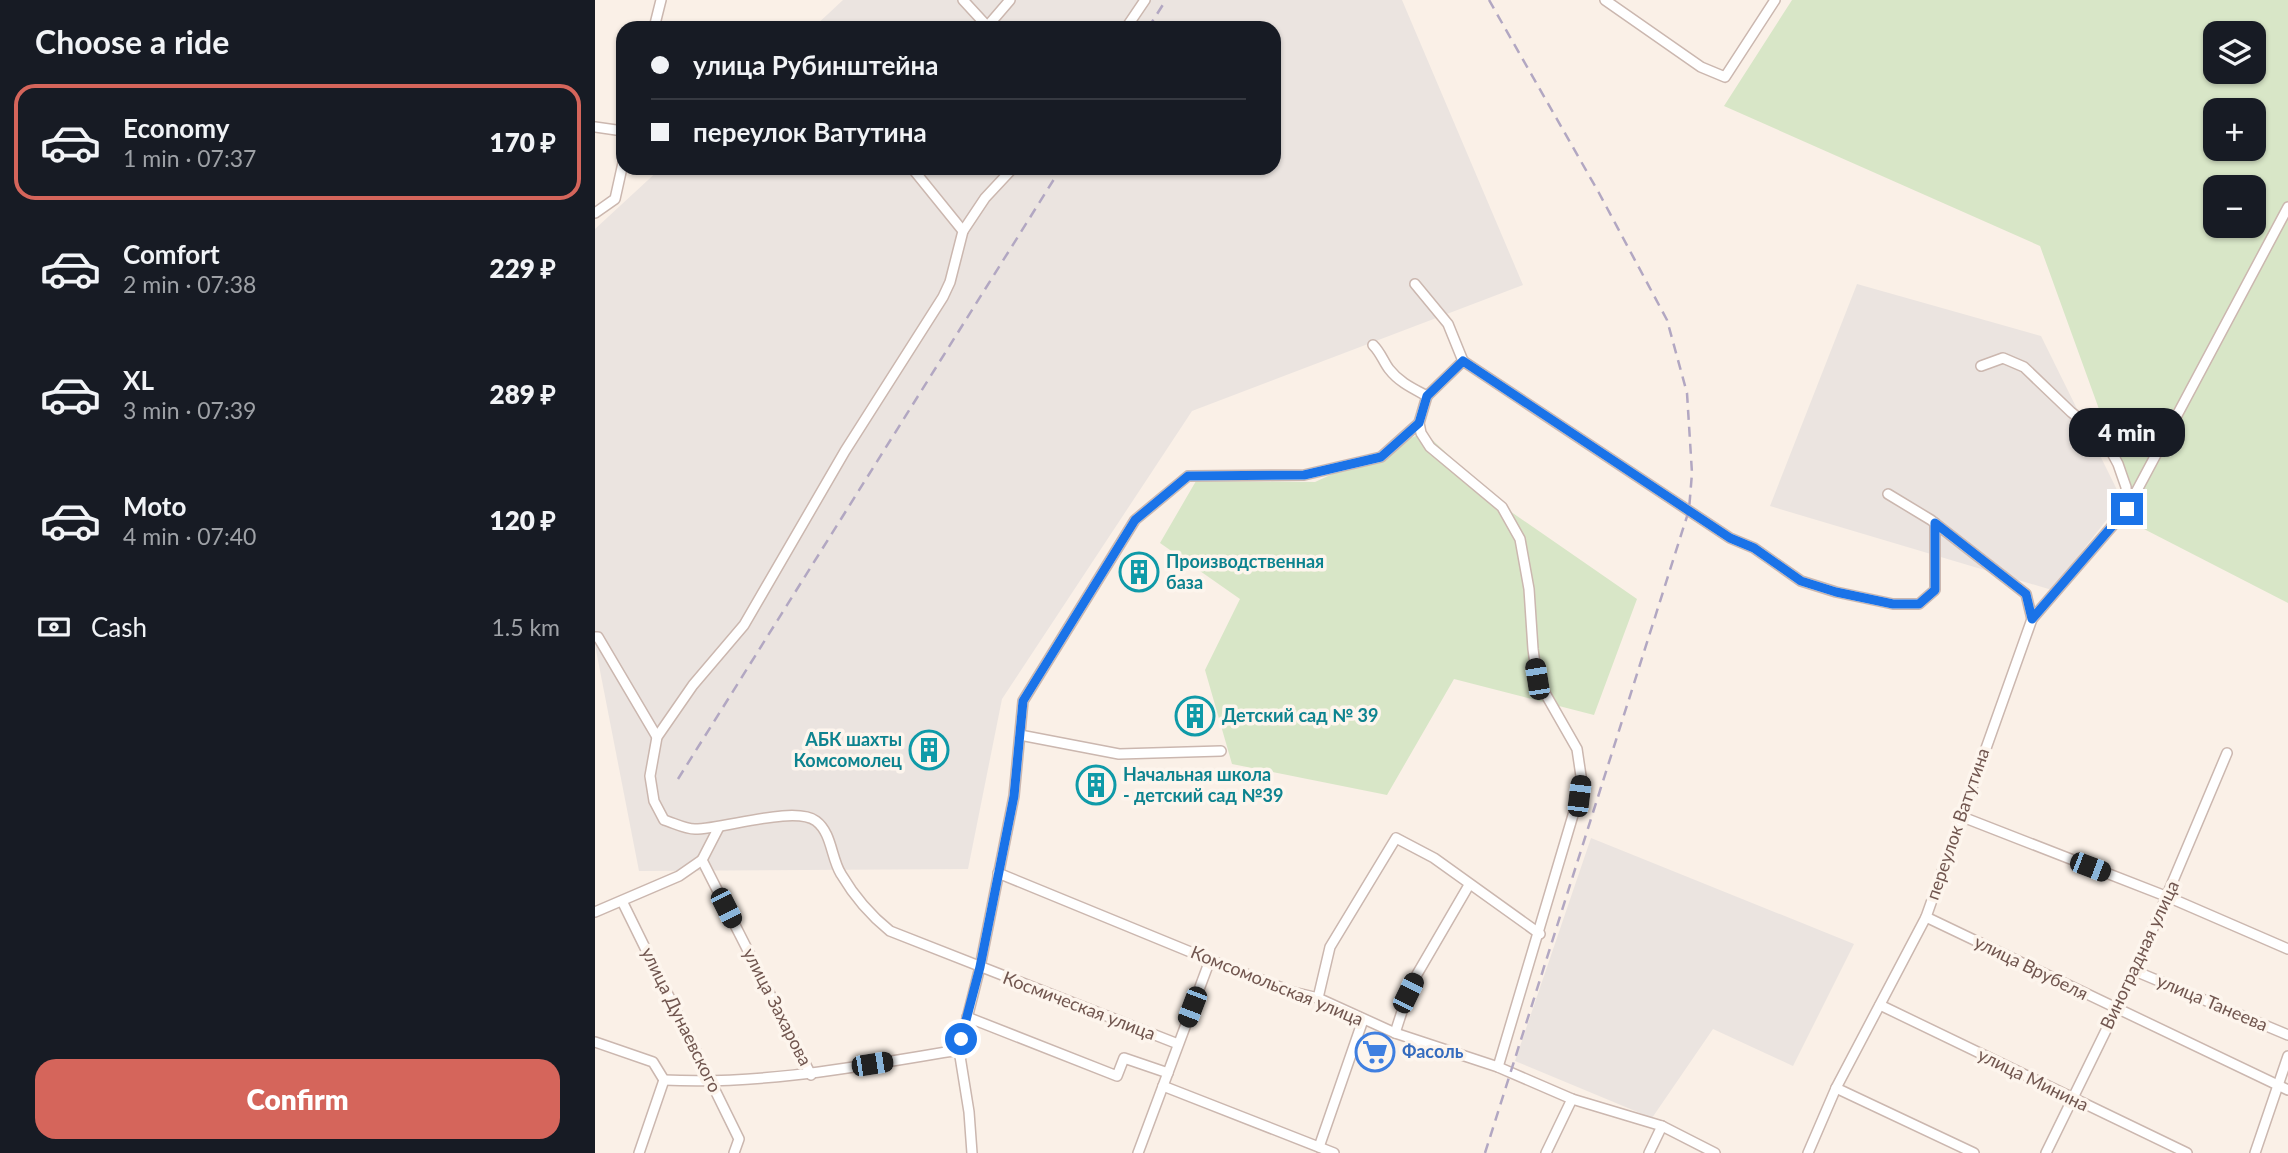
<!DOCTYPE html>
<html lang="en">
<head>
<meta charset="utf-8">
<style>
  body { margin:0; font-family:Lato,sans-serif; background:#242831; color:#f1f3f6; height:100vh; display:flex; flex-direction:column; font-size:26px; white-space:nowrap }
  * { box-sizing:border-box; margin:0 }
  p { font-size:23px; color:#9ea1a6 }
  .icon { flex:none; width:38px; height:38px; fill:none; stroke:currentColor; stroke-width:2; stroke-linecap:round; stroke-linejoin:round }
  .map { position:relative; flex:1; overflow:hidden }
  .side { display:flex; flex-direction:column; background:#171b24; width:595px }
  .side>* { flex:none }
  .hud { position:absolute; left:21px; top:21px; width:665px; height:154px; border-radius:21px; box-shadow:0 2px 5px #0004; display:grid; align-content:center; height:154px; padding:0 35px; background:#171b24 }
  .controls { position:absolute; left:1608px; top:21px; display:grid; gap:14px }
  .controls a { display:grid; place-items:center; width:63px; height:63px; border-radius:14px; background:#171b24; box-shadow:0 2px 5px #0004; font-size:35px }
  .end { position:absolute; width:32px; height:32px; margin:-16px; border:9px solid #1a73e8; background:#fff; box-shadow:0 0 0 4px #fff }
  .from { border-radius:50% }
  .bubble { position:absolute; height:49px; border-radius:21px; background:#171b24; box-shadow:0 2px 5px #0004; font-size:23px; font-weight:800; line-height:49px; text-align:center }
  .car { position:absolute; width:21px; height:42px; margin:-21px -10px; border-radius:9px; box-shadow:0 0 5px 2px #0007; background:linear-gradient(#222 24%,#8ab4d8 0 40%,#222 0 76%,#8ab4d8 0 86%,#222 0) }
  .hud b { display:flex; align-items:center; gap:24px; height:66px; font-size:26px }
  .hud b+b { border-top:2px solid #363941 }
  .hud i { width:18px; height:18px; background:#f1f3f6 }
  ul { padding:0; list-style:none }
  li { display:flex; align-items:center; gap:21px; height:116px; margin:0 14px 10px; padding:0 21px; border:4px solid transparent; border-radius:21px }
  li div { flex:1 }
  li b { display:block; font-size:26px }
  li em { font-style:normal; font-weight:800 }
  li.on { border-color:#d5655b }
  li>.icon { width:63px; height:63px; stroke-width:1.5 }
  h2 { padding:0 35px; font-size:32px; line-height:84px }
  .pay { display:flex; align-items:center; gap:18px; height:77px; padding:0 35px; font-size:26px }
  .pay p { margin-inline-start:auto }
  .primary-button { display:flex; gap:14px; margin-top:auto; padding:14px 35px }
  .primary-button a { flex:1; height:80px; border-radius:21px; background:#d5655b; color:#fff; font-size:28px; font-weight:800; line-height:80px; text-align:center }
  main { display:flex; flex:1; min-height:0 }
  .map>svg:first-child { display:block }
</style>
</head>
<body>
<main>
<section class="side">
<h2>Choose a ride</h2>
<ul>
<li class="on"><svg class="icon" aria-label="car" viewBox="0 0 24 24"><path d="M5 17H2v-5l4-1 3-4h7l3 4 3 1v5h-3M9 17h6M6 11h13"/><circle cx="7" cy="17" r="2"/><circle cx="17" cy="17" r="2"/></svg><div><b>Economy</b><p>1 min · 07:37</p></div><em>170 ₽</em></li>
<li><svg class="icon" aria-label="car" viewBox="0 0 24 24"><path d="M5 17H2v-5l4-1 3-4h7l3 4 3 1v5h-3M9 17h6M6 11h13"/><circle cx="7" cy="17" r="2"/><circle cx="17" cy="17" r="2"/></svg><div><b>Comfort</b><p>2 min · 07:38</p></div><em>229 ₽</em></li>
<li><svg class="icon" aria-label="car" viewBox="0 0 24 24"><path d="M5 17H2v-5l4-1 3-4h7l3 4 3 1v5h-3M9 17h6M6 11h13"/><circle cx="7" cy="17" r="2"/><circle cx="17" cy="17" r="2"/></svg><div><b>XL</b><p>3 min · 07:39</p></div><em>289 ₽</em></li>
<li><svg class="icon" aria-label="car" viewBox="0 0 24 24"><path d="M5 17H2v-5l4-1 3-4h7l3 4 3 1v5h-3M9 17h6M6 11h13"/><circle cx="7" cy="17" r="2"/><circle cx="17" cy="17" r="2"/></svg><div><b>Moto</b><p>4 min · 07:40</p></div><em>120 ₽</em></li>
</ul>
<div class="pay"><svg class="icon" aria-label="cash" viewBox="0 0 24 24"><path d="M3 7h18v10H3z"/><circle cx="12" cy="12" r="2"/></svg>Cash<p>1.5 km</p></div>
<div class="primary-button"><a>Confirm</a></div>
</section>
<div class="map">
<svg width="1693" height="1153" viewBox="0 0 1693 1153">
  <rect width="100%" height="100%" fill="#faf0e7"/>
  <g fill="#ebe4e0">
    <polygon points="248,0 807,0 928,285 597,411 407,699 373,869 44,871 0,645 0,229 66,168 679,168 679,28 218,28"/>
    <polygon points="1262,284 1446,336 1527,500 1457,590 1175,506"/>
    <polygon points="996,838 1259,944 1198,1066 1118,1029 1057,1118 920,1061"/>
  </g>
  <g fill="#d8e6c7" fill-rule="evenodd">
    <path d="M1197,0h496v603l-146,-75 -102,-282 -316,-140zM1620,33h39v39h-39zM1620,110h39v39h-39zM1620,187h39v39h-39z"/>
    <polygon points="829,432 909,507 1042,599 999,715 859,679 792,795 637,764 610,670 645,599 565,543 601,481 720,482"/>
  </g>
  <g fill="none" stroke-linecap="round" stroke-linejoin="round">
    <defs>
      <g id="minor">
        <polyline points="368,0 392,26"/>
        <polyline points="1010,0 1106,67 1130,77 1180,0"/>
        <polyline points="59,28 66,0"/>
        <polyline points="391,28 415,0"/>
        <polyline points="531,28 550,0"/>
        <polyline points="0,127 28,131"/>
        <path d="M317,168l51,63 -13,51 -7,15 -98,154 -101,174 -51,60 -36,52 -7,39 4,25 10,19c10,3 21,9 31,9 29,0 100,-24 121,-8 16,12 15,37 25,53 13,22 29,41 49,57l288,113"/>
        <polyline points="0,213 20,199 28,163"/>
        <polyline points="368,231 390,198 418,168"/>
        <polyline points="820,284 853,324 868,361 832,396"/>
        <path d="M778,345c8,8 10,16 16,24 10,13 23,19 38,27l-8,27 2,10 9,14 72,60 18,32 9,50 4,60 4,30 40,70 4,27 -2,19 -81,272"/>
        <polyline points="868,361 1135,538 1159,548 1206,581 1241,592 1298,604 1324,604 1340,590 1340,523"/>
        <polyline points="1386,366 1408,358 1429,367 1476,412 1509,438 1523,464 1531,487 1532,507"/>
        <polyline points="1293,494 1336,520 1431,594 1437,619"/>
        <polyline points="0,637 3,637 62,737"/>
        <polyline points="425,735 524,754 626,751"/>
        <polyline points="1365,816 1573,897 1693,949"/>
        <polyline points="124,827 107,860 216,1075"/>
        <polyline points="403,873 615,960 698,992 723,998 800,1033 903,1067 977,1099 1067,1126 1120,1153"/>
        <polyline points="27,901 144,1139 139,1153"/>
        <polyline points="0,912 84,876 107,860"/>
        <polyline points="1331,917 1693,1090"/>
        <polyline points="1540,971 1693,1035"/>
        <polyline points="723,998 735,947 801,838 839,858 945,934"/>
        <polyline points="1285,1005 1592,1153"/>
        <polyline points="372,1017 522,1076 529,1058 573,1073"/>
        <polyline points="800,1033 813,993 821,976 874,885"/>
        <polyline points="0,1042 58,1062 69,1080"/>
        <path d="M69,1080c101,5 196,-14 295,-30"/>
        <polyline points="568,1086 739,1153"/>
        <polyline points="1241,1088 1379,1153"/>
        <polyline points="724,1147 768,1020"/>
        <polyline points="44,1153 69,1080"/>
        <polyline points="377,1153 374,1112 364,1050 385,967 419,796 428,701 540,520 593,476 709,475 786,457 824,423"/>
        <polyline points="543,1153 615,960"/>
        <polyline points="951,1153 977,1099"/>
        <polyline points="1054,1153 1067,1126"/>
        <polyline points="1213,1153 1241,1088 1331,917 1437,619 1532,509 1693,207"/>
        <polyline points="1451,1153 1540,971 1632,753"/>
        <polyline points="1660,1153 1693,1056"/>
      </g>
    </defs>
    <use href="#minor" stroke="#cbb7af" stroke-width="12"/>
    <use href="#minor" stroke="#fff" stroke-width="9"/>
    <g stroke="#b2a7c2" stroke-width="2.5" stroke-dasharray="10 7" stroke-linecap="butt">
      <polyline points="553,28 571,0"/>
      <polyline points="83,779 466,168"/>
      <polyline points="890,1153 1094,510 1097,473 1092,393 1072,320 1004,193 894,0"/>
    </g>
  </g>
  <g fill="none" stroke-linecap="round" stroke-linejoin="round">
    <polyline stroke="#1a73e8" stroke-width="9" points="366,1039 385,967 419,796 428,701 540,520 593,476 709,475 786,457 824,423 832,396 868,361 1135,538 1159,548 1206,581 1241,592 1298,604 1324,604 1340,590 1340,523 1431,594 1437,619 1532,509"/>
  </g>
  <defs>
    <symbol id="building-ring" viewBox="-11 -11 22 22"><circle r="9.5" fill="#fdf5ed" stroke="#0f9aa8" stroke-width="1.5"/><path d="M-4-6H4V6H1V3H-1V6H-4ZM-2.5-4.3h1.7v1.8h-1.7ZM.8-4.3h1.7v1.8H.8ZM-2.5-1h1.7V.8h-1.7ZM.8-1h1.7V.8H.8Z" fill="#0f9aa8"/></symbol>
    <symbol id="supermarket-ring" viewBox="-11 -11 22 22"><circle r="9.5" fill="#fdf5ed" stroke="#3f7fe0" stroke-width="1.5"/><path d="M-6-5.5h2.5l.6 2H6L4.5 2H-2.5L-4.4-4H-6ZM-1.5 3.2a1.3 1.3 0 1 0 .1 0ZM3 3.2a1.3 1.3 0 1 0 .1 0Z" fill="#3f7fe0"/></symbol>
  </defs>
  <g fill-rule="evenodd">
    <use href="#building-ring" x="522" y="550" width="44" height="44"/>
    <use href="#building-ring" x="578" y="694" width="44" height="44"/>
    <use href="#building-ring" x="312" y="728" width="44" height="44"/>
    <use href="#building-ring" x="479" y="763" width="44" height="44"/>
    <use href="#supermarket-ring" x="758" y="1030" width="44" height="44"/>
  </g>
  <g text-anchor="middle" stroke-width="7" stroke-linejoin="round" paint-order="stroke">
    <g font-size="18" font-weight="bold" fill="#0d838f" stroke="#fdf5ed" text-anchor="start">
      <text x="571" y="568">Производственная<tspan x="571" dy="21">база</tspan></text>
      <text x="627" y="722">Детский сад № 39</text>
      <text x="307" y="746" text-anchor="end">АБК шахты<tspan x="307" dy="21">Комсомолец</tspan></text>
      <text x="528" y="781">Начальная школа<tspan x="528" dy="21">- детский сад №39</tspan></text>
    </g>
    <g font-size="18" fill="#71564f" stroke="#fdf5ed">
      <text transform="translate(1363 824) rotate(-71)" y="6">переулок Ватутина</text>
      <text transform="translate(1545 955) rotate(-65)" y="6">Виноградная улица</text>
      <text transform="translate(1436 968) rotate(26)" y="6">улица Врубеля</text>
      <text transform="translate(682 986) rotate(22)" y="6">Комсомольская улица</text>
      <text transform="translate(1617 1003) rotate(23)" y="6">улица Танеева</text>
      <text transform="translate(484 1006) rotate(21)" y="6">Космическая улица</text>
      <text transform="translate(182 1007) rotate(63)" y="6">улица Захарова</text>
      <text transform="translate(86 1020) rotate(64)" y="6">улица Дунаевского</text>
      <text transform="translate(1438 1080) rotate(26)" y="6">улица Минина</text>
    </g>
    <g font-size="18" font-weight="bold" fill="#366cbe" stroke="#fdf5ed" text-anchor="start">
      <text x="807" y="1058">Фасоль</text>
    </g>
  </g>
</svg>
<div class="controls">
<a><svg class="icon" aria-label="layers" viewBox="0 0 24 24"><path d="M12 4l9 5-9 5-9-5zM3 14l9 5 9-5"/></svg></a>
<a>+</a>
<a>−</a>
</div>
<i class="end from" style="left:366px;top:1039px"></i>
<i class="end" style="left:1532px;top:509px"></i>
<div class="bubble" style="left:1474px;top:408px;width:116px">4 min</div>
<i class="car" style="left:942px;top:679px;rotate:351deg"></i>
<i class="car" style="left:984px;top:796px;rotate:7deg"></i>
<i class="car" style="left:1495px;top:867px;rotate:111deg"></i>
<i class="car" style="left:131px;top:908px;rotate:153deg"></i>
<i class="car" style="left:813px;top:993px;rotate:26deg"></i>
<i class="car" style="left:597px;top:1007px;rotate:201deg"></i>
<i class="car" style="left:277px;top:1064px;rotate:81deg"></i>
<div class="hud">
<b><i class="from"></i>улица Рубинштейна</b>
<b><i></i>переулок Ватутина</b>
</div>
</div>
</main>
</body>
</html>
